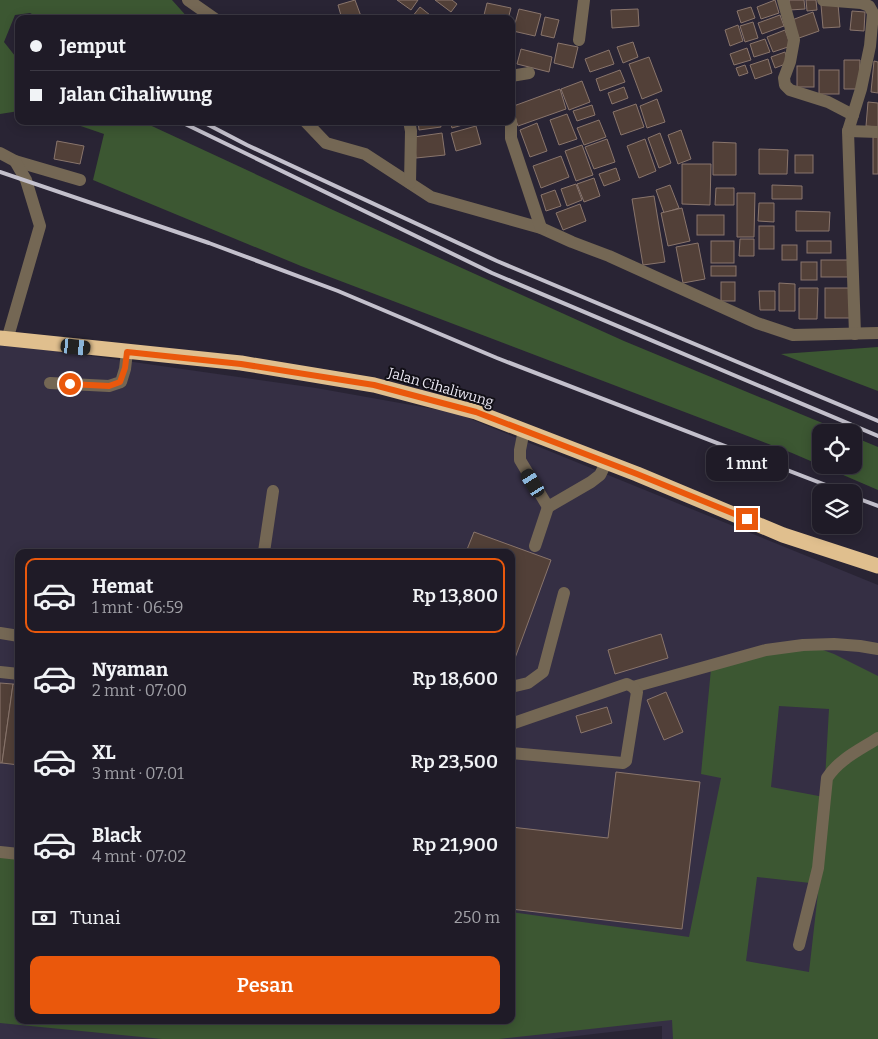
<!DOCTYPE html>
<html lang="id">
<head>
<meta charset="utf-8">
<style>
  body { margin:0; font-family:Bitter,serif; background:#2c2833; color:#f1f3f6; height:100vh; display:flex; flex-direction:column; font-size:19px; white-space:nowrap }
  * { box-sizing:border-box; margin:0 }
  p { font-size:16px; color:#a1a1a7 }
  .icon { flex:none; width:28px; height:28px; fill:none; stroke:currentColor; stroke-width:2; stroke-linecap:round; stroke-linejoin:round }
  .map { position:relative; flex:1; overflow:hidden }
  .details { position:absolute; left:15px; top:549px; width:500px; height:475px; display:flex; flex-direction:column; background:#1f1b27; border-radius:10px; box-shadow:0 2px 12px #0003,0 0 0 1px #3c3944 }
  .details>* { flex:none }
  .guide { position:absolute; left:15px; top:15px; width:500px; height:110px; border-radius:10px; box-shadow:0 2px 12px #0003,0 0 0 1px #3c3944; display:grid; align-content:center; height:110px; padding:0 15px; background:#1f1b27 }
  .controls { position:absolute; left:812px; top:424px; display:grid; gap:10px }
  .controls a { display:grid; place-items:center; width:50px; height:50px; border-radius:10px; background:#1f1b27; box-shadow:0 2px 12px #0003,0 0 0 1px #3c3944; font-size:25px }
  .end { position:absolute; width:22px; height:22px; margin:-11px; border:6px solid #ea580c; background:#fff; box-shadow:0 0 0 2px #fff }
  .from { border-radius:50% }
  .bubble { position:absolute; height:35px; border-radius:10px; background:#1f1b27; box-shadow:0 2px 12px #0003,0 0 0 1px #3c3944; font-size:16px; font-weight:600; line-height:35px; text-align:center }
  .car { position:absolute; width:15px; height:30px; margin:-15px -8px; border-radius:6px; box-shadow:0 0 4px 1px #0007; background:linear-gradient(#222 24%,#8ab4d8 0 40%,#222 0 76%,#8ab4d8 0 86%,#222 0) }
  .guide b { display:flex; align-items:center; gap:18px; height:48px; font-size:19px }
  .guide b+b { border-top:1px solid #3c3944 }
  .guide i { width:12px; height:12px; background:#f1f3f6 }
  ul { padding:9px 0 0; list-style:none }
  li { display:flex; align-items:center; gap:15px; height:75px; margin:0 10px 8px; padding:0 5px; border:2px solid transparent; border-radius:10px }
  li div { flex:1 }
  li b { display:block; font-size:19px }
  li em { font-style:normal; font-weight:600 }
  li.selected { border-color:#ea580c }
  li>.icon { width:45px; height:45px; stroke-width:1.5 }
  .pay { display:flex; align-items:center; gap:12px; height:55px; padding:0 15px; font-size:19px }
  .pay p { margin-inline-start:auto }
  .cta { display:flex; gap:10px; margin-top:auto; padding:10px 15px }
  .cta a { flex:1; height:58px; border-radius:10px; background:#ea580c; color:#fff; font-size:20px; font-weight:600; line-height:58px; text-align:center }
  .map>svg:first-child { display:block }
</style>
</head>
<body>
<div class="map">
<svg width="878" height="1039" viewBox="0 0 878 1039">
  <rect width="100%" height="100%" fill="#292434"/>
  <path fill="#352f44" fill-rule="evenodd" d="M0,343l316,45 140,25 422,172v454h-216v-13l-111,13h-551zM19,552h492v468h-492z"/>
  <g fill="#3c5732" fill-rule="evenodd">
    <polygon points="0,0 172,0 189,19 42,19 30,13 15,15 4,42 19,61 19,111 0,114"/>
    <polygon points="66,121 141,121 333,210 624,341 844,432 821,432 821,465 854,465 854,437 878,447 878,490 792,453 301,266 93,180 104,134"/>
    <polygon points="878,347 878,391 781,354"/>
    <path d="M804,643l30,11 44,22v363h-205l-1,-19 -173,19h-337l-162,-16v-174l19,2v169h492v-108l178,25 32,-159 -20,-4 10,-105zM779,706l50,3 -5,88 -53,-10zM757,877l62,7 -10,88 -63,-11z"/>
  </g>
  <g fill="#524038" stroke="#89756c">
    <polygon points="355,0 362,19 342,19 338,5"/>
    <polygon points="397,0 418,0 411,10"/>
    <polygon points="435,0 452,0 457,4 451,12"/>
    <polygon points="775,0 779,13 761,19 757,7"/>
    <polygon points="789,0 804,0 805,9 790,10"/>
    <polygon points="806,0 816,0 817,10 807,11"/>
    <polygon points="487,3 511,8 508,19 483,19"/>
    <polygon points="838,4 840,27 823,28 821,5"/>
    <polygon points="420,7 435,19 414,19 412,17"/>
    <polygon points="751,7 755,18 741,23 737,11"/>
    <polygon points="519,9 541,14 535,36 513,31"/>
    <polygon points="638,9 639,26 612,28 611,10"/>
    <polygon points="852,11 865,12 864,31 850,30"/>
    <polygon points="813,12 819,31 799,38 792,20"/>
    <polygon points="780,15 784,26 762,34 758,23"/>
    <polygon points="545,17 559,20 554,38 541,35"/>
    <polygon points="753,22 758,38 745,42 740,26"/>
    <polygon points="738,25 743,41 730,46 725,30"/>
    <polygon points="785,30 791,46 773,52 767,37"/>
    <polygon points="765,39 770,52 754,57 750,44"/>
    <polygon points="633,42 638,57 623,63 617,47"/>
    <polygon points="558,43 578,47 573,68 554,63"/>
    <polygon points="747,48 751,60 734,65 730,54"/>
    <polygon points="521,49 552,57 549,72 517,64"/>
    <polygon points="609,50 614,64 590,72 585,59"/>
    <polygon points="785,52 788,63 775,68 771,57"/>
    <polygon points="649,57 662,91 642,99 629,64"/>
    <polygon points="768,59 772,73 755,79 750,65"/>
    <polygon points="844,60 860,60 859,89 844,89"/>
    <polygon points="874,61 878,62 878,93 871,92"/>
    <polygon points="745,65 748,73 739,76 736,68"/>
    <rect x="797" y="66" width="17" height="21"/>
    <polygon points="620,70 625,82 600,91 596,79"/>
    <rect x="819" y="70" width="20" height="24"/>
    <polygon points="582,81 590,102 569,110 561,89"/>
    <polygon points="624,87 628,98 612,104 608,93"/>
    <polygon points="560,89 566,109 518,126 511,107"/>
    <polygon points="657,99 665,122 647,128 640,106"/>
    <polygon points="868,102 878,103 878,127 866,126"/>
    <polygon points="636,104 644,127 621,135 613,112"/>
    <polygon points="592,105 595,115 577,121 573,111"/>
    <polygon points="567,114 577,139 559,145 550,120"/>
    <polygon points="599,120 606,137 584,145 577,128"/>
    <polygon points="418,121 440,121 441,127 419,130"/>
    <polygon points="450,121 465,121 466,124 452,128"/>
    <polygon points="537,123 547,151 530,157 520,130"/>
    <polygon points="476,126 481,144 456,151 451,133"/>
    <polygon points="681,130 691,159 678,164 668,135"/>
    <polygon points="442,133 445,155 416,158 414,137"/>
    <polygon points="660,133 671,163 659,168 648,138"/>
    <rect x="873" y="137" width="5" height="37"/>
    <polygon points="607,139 615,162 594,169 585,147"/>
    <polygon points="645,139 656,171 639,178 627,146"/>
    <polygon points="57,141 84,146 80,164 54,159"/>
    <polygon points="713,142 736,143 736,175 713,175"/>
    <polygon points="582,145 593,175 576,181 565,151"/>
    <polygon points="759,149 788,150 787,174 759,174"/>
    <rect x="795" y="155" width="18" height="18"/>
    <polygon points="561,156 569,177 541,188 533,166"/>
    <polygon points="682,164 711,164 710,205 682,204"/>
    <polygon points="616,168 620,180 604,186 599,174"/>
    <polygon points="594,178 600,196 584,202 577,184"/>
    <polygon points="576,184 582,200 567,206 561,189"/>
    <polygon points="670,185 679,208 664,213 656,190"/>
    <polygon points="772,185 802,186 802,199 772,199"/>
    <polygon points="716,188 734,188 734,205 715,205"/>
    <polygon points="555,190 561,206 546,211 541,195"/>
    <polygon points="737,193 755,193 754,237 737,237"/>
    <polygon points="654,196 665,262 643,265 632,199"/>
    <polygon points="759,203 774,203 774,222 758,221"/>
    <polygon points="580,204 586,221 563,230 556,213"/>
    <polygon points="682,208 690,241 668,246 661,213"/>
    <polygon points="796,211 830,212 829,231 796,231"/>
    <rect x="697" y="215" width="27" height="20"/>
    <rect x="759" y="226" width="15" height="23"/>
    <polygon points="740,239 754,239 754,256 739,256"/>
    <rect x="711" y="241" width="23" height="22"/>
    <rect x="807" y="241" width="24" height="12"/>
    <polygon points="698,243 705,279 683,283 676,247"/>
    <rect x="782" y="245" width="15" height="15"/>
    <rect x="821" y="260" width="29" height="17"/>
    <rect x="801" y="262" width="16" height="18"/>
    <rect x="711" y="266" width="25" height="10"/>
    <rect x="721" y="282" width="14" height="19"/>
    <polygon points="779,283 795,284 795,311 779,311"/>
    <polygon points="799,288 818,288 817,319 799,319"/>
    <rect x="825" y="288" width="25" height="30"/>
    <polygon points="759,291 775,291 775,310 760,310"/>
    <polygon points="474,532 551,560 511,669 511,552 466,552"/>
    <polygon points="661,634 668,658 615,674 608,650"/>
    <polygon points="0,683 13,684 2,763 0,763"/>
    <polygon points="13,684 19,685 19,765 2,763"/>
    <polygon points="666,692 683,732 664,740 647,700"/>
    <polygon points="607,707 612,723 581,733 576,716"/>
    <polygon points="616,772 700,782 682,929 511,909 511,827 608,838"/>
  </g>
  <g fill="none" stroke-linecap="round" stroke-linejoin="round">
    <g stroke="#746754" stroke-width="12">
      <polyline points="188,0 215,19"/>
      <polyline points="783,0 794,40 790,62 784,78 785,85 790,90 828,102 853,115"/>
      <polyline points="823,0 861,3 869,6 873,13 870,46 861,89 848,131 855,334"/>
      <polyline points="579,40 584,0"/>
      <polyline points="511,76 529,73"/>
      <polyline points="305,121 326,143 365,154 431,197 541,228 572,242 609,256 757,323 793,335 878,333"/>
      <polyline points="409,121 411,131 410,183"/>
      <polyline points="511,121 511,138 541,228"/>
      <polyline points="848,131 878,132"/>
      <polyline points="0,153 15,161 80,180"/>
      <polyline points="7,340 40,226 26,180 15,161"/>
      <polyline points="50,383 109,386 121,382 125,369 127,352"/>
      <polyline points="524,430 520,450 520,460 548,507"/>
      <polyline points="535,546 548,507 591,482 600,475 606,463"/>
      <polyline points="264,552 273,491"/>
      <polyline points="0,633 19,636"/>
      <polyline points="0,672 19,674"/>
      <polyline points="511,687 528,683 543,672 564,593"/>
      <polyline points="633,687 766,650 803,645 834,644 860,646 878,649"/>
      <polyline points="511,724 627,684 633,687 637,692 626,761 623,763 511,753"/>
      <polyline points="0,852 19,854"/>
      <path d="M799,945l19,-77 9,-90c12,-19 33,-28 51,-40"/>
    </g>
    <polyline stroke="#e0bf8e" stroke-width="15" points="0,338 241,363 374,385 476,412 637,474 783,535 878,566"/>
    <g stroke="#c3c0cc" stroke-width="4">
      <polyline points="179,121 492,273 878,436"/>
      <polyline points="201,121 247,145 497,261 878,421"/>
      <polyline points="0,172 209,243 338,291 497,358 844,492"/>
      <polyline points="854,497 878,506"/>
    </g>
  </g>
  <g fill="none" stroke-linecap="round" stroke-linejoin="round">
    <polyline stroke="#ea580c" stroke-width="6" points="70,384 109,386 120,382 125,368 127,352 241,364 374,385 476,412 637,474 747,519"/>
  </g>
  <g text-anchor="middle" stroke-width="4" stroke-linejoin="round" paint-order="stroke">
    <g font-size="14" fill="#ece9f4" stroke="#110f16">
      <text transform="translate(441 387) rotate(16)" y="5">Jalan Cihaliwung</text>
    </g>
  </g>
</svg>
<div class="controls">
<a><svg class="icon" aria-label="locate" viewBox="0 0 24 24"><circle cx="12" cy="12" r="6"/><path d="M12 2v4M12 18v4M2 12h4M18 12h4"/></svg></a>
<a><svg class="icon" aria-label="layers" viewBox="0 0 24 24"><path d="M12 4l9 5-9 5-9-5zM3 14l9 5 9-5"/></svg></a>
</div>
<i class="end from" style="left:70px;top:384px"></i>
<i class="end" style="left:747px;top:519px"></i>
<div class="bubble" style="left:706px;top:446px;width:82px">1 mnt</div>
<i class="car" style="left:76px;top:347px;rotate:96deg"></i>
<i class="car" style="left:533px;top:483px;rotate:328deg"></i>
<div class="guide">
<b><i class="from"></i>Jemput</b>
<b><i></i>Jalan Cihaliwung</b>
</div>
<section class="details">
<ul>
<li class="selected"><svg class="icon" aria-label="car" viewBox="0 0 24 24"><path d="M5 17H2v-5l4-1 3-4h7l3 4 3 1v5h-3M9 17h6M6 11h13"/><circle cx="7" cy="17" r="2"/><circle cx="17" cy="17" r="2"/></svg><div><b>Hemat</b><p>1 mnt · 06:59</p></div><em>Rp 13,800</em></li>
<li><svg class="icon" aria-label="car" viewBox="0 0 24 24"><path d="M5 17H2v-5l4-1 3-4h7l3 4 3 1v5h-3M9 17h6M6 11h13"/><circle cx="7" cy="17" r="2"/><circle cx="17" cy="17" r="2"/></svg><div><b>Nyaman</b><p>2 mnt · 07:00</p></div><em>Rp 18,600</em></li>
<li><svg class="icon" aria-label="car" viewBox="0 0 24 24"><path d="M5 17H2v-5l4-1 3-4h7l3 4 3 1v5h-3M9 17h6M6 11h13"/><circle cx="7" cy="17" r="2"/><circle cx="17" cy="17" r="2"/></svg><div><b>XL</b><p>3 mnt · 07:01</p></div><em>Rp 23,500</em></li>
<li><svg class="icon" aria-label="car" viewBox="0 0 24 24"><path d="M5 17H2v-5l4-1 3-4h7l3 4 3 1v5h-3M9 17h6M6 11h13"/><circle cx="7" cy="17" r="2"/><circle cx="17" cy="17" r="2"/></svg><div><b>Black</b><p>4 mnt · 07:02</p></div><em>Rp 21,900</em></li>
</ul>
<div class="pay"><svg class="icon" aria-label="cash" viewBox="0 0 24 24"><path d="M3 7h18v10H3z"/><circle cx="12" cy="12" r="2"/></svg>Tunai<p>250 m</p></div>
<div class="cta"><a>Pesan</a></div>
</section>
</div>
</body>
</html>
